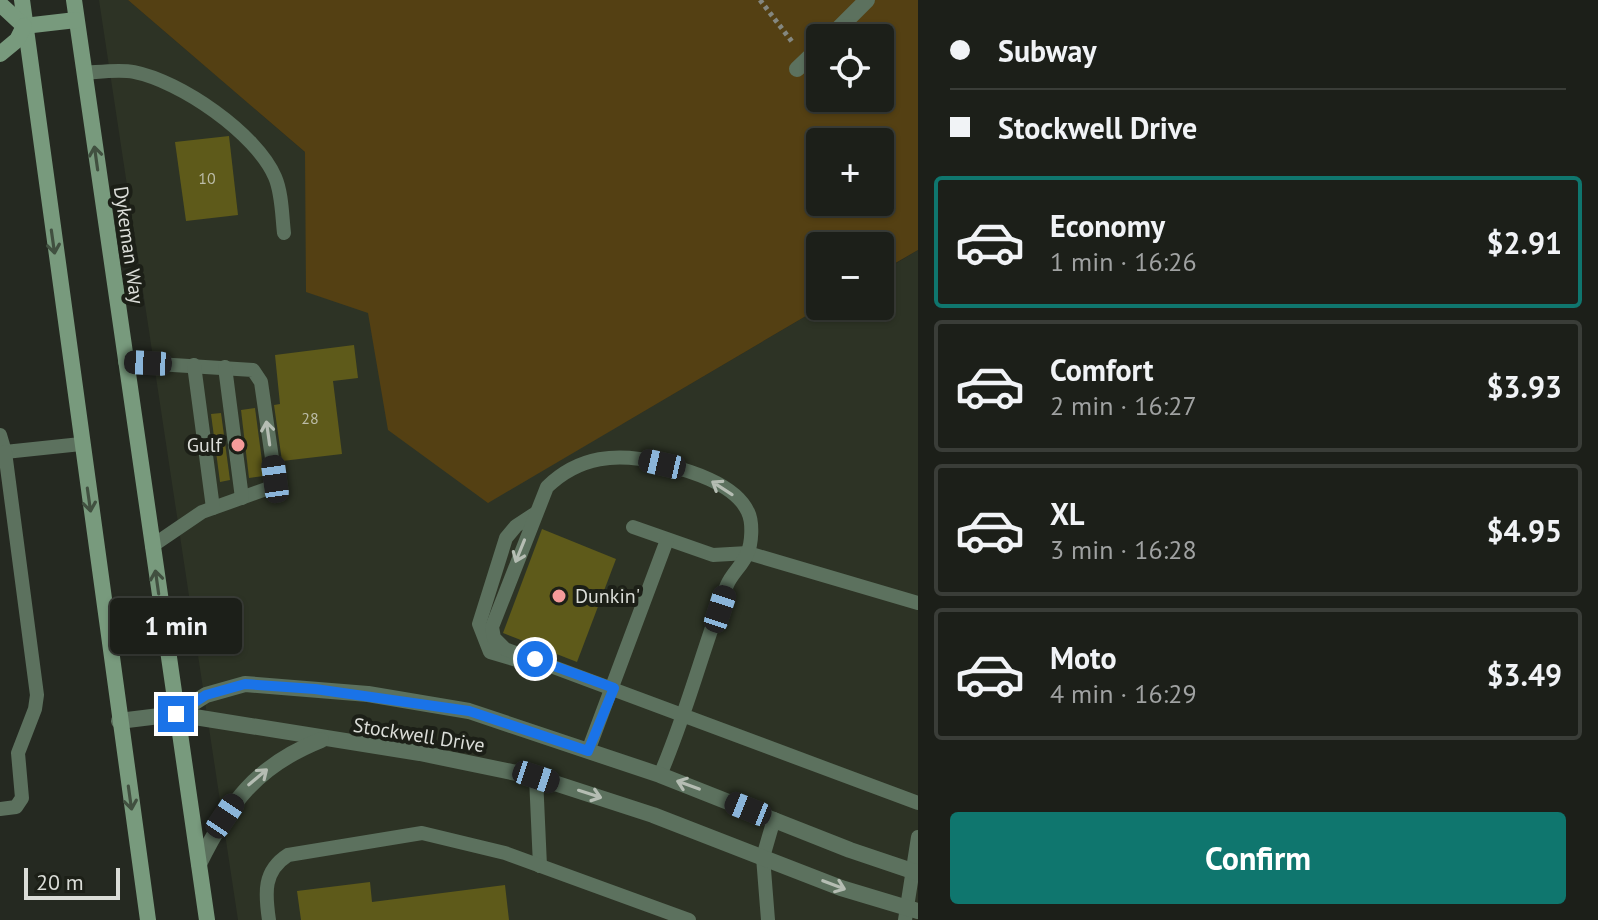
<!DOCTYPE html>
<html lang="en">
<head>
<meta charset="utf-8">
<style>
  body { margin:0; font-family:"PT Sans",sans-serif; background:#292c26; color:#f1f3f6; height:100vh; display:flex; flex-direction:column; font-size:30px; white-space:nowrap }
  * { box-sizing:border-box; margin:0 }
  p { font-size:26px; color:#a0a2a2 }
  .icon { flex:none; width:44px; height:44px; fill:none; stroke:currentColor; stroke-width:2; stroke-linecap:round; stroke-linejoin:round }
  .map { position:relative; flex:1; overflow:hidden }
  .sheet { display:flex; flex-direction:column; background:#1c1f19; width:680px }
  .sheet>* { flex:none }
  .banner { display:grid; align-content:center; height:176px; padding:0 32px; background:#1c1f19 }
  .tools { position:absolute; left:806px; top:24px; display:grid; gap:16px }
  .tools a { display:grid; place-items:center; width:88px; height:88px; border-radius:8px; background:#1c1f19; box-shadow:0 2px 6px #0004,0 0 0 2px #3a3d38; font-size:40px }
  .scale { position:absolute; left:24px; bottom:20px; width:96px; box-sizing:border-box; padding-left:8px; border:4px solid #dbddd8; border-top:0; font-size:22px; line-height:28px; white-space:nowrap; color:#dbddd8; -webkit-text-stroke:6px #1c1f17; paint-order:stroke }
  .end { position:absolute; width:36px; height:36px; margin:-18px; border:10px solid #1a73e8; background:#fff; box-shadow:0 0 0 4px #fff }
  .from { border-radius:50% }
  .bubble { position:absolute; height:56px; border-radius:8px; background:#1c1f19; box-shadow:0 2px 6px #0004,0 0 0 2px #3a3d38; font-size:26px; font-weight:600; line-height:56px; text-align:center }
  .car { position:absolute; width:24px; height:48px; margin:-24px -12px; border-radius:10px; box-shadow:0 0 6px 2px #0007; background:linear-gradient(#222 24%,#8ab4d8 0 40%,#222 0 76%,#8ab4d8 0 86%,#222 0) }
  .banner b { display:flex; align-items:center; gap:28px; height:76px; font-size:30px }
  .banner b+b { border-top:2px solid #3a3d38 }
  .banner i { width:20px; height:20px; background:#f1f3f6 }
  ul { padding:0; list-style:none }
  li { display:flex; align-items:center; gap:24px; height:132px; margin:0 16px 12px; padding:0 16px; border:4px solid #3a3d38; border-radius:8px }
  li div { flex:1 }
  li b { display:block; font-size:30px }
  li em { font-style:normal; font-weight:600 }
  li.on { border-color:#0f766e }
  li>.icon { width:72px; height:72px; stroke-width:1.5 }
  .button { display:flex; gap:16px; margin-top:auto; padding:16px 32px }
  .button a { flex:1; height:92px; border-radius:8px; background:#0f766e; color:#fff; font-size:32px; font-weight:600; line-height:92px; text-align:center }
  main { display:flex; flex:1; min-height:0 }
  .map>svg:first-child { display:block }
</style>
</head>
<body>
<main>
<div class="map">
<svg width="918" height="920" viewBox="0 0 918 920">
  <rect width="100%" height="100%" fill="#252921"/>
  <polygon fill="#2d3325" points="99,0 128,0 622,424 823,306 880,306 880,273 918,250 918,920 238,920"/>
  <path fill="#544013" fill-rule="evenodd" d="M128,0h790v250l-38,22v-26h-60l3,60 -335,197 -100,-73 -20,-117 -62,-21 -1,-140zM820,38h60v60h-60zM820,142h60v60h-60z"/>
  <g fill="#5e5a1a">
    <polygon points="229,136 238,215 186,221 175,142"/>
    <polygon points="354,345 358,378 333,381 342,454 282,461 274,405 280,404 275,355"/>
    <polygon points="255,408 264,476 249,478 241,410"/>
    <polygon points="221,413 230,480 220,482 211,414"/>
    <polygon points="542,529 616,559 577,662 503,633"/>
    <polygon points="370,882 372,902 505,885 509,920 301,920 297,891"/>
  </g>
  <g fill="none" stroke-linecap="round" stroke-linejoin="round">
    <polyline stroke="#848780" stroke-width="5" stroke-dasharray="4 4" stroke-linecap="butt" points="760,0 793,43"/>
    <g stroke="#5c715e" stroke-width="14">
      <path d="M84,73c16,-1 35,-4 50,-1 46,9 122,61 141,105 7,16 7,39 9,56"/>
      <polyline points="125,362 253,370 261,382 275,479 269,488 202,512 152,546"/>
      <polyline points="194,365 213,508"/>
      <polyline points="225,367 242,498"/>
      <polyline points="0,435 5,452 81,444"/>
      <polyline points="633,527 713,555 748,553 918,603"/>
      <polyline points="517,660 490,652 479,624 506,538 516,526 536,513"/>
      <polyline points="588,751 667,540"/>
      <path d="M660,775c27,-62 43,-127 67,-190 5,-12 15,-19 20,-31 5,-10 6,-32 1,-42 -13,-29 -61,-42 -88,-49 -43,-11 -81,-7 -113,24l-55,140 2,11 11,11 413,154"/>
      <polyline points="536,777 540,866"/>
      <polyline points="0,809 16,807 22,798 18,753 35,709 37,695 5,452"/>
      <path d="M269,920c-4,-27 -6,-49 19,-65l134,-22 83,20 184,67"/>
      <polyline points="768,920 763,857 774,819"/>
      <polyline points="905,920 918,837"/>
    </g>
    <g stroke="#5c715e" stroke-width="16">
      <polyline points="829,38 867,0"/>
      <polyline points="797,69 820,47"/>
      <polyline points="176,714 206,695 245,684 368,694 469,711 660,775 850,850 918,873"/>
      <polyline points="119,721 176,714 420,753 536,777 653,815 841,888 918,911"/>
      <path d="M199,864c30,-61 57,-98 122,-124"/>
    </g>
    <g stroke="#789a7d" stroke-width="16">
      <polyline points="22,0 148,920"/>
      <polyline points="74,0 207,920"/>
      <polyline points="0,4 24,26"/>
      <polyline points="24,26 76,20"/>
      <polyline points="0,54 17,40 24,26"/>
    </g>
  </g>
  <defs><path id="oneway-shaft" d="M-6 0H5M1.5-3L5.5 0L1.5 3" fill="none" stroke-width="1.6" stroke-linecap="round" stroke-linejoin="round" transform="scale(2)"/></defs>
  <g stroke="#415040">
    <use href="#oneway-shaft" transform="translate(96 158) rotate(-98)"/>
    <use href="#oneway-shaft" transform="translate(53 242) rotate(82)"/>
    <use href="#oneway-shaft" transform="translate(89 500) rotate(82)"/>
    <use href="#oneway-shaft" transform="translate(157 582) rotate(-98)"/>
    <use href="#oneway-shaft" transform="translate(130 798) rotate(82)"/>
  </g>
  <g stroke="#b5bdb3">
    <use href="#oneway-shaft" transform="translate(268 433) rotate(-98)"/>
    <use href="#oneway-shaft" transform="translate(722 488) rotate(-147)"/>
    <use href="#oneway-shaft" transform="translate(520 551) rotate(112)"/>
    <use href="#oneway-shaft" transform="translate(258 777) rotate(-40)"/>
    <use href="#oneway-shaft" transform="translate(688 785) rotate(-160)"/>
    <use href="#oneway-shaft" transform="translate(590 794) rotate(18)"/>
    <use href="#oneway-shaft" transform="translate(834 885) rotate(21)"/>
  </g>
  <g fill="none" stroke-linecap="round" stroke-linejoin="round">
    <polyline stroke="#1a73e8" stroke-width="10" points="176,714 206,695 245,684 315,689 469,711 588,751 614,688 535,659"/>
  </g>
  <g fill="#f59b9a" stroke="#1c1f17" stroke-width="3">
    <circle cx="238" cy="445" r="8"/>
    <circle cx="559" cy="596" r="8"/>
  </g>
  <g text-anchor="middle" stroke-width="8" stroke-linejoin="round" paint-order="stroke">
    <g font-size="16" fill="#bcbca8">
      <text x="207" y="184">10</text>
      <text x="310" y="424">28</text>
    </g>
    <g font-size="20" fill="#dbddd8" stroke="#1c1f17">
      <text transform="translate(129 245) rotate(82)" y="7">Dykeman Way</text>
      <text transform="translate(419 735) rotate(9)" y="7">Stockwell Drive</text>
    </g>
    <g font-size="20" fill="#dbddd8" stroke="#1c1f17" text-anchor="end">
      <text x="222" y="452">Gulf</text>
      <text x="575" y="603" text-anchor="start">Dunkin'</text>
    </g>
  </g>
</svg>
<div class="tools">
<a><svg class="icon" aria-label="locate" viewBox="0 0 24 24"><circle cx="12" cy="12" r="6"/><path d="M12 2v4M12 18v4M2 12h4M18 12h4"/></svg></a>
<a>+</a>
<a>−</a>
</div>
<div class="scale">20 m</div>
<i class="end from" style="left:535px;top:659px"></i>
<i class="end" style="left:176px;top:714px"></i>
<div class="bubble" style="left:110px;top:598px;width:132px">1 min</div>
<i class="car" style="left:148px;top:363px;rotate:273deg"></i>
<i class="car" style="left:662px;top:464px;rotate:283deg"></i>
<i class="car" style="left:275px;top:479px;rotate:352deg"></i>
<i class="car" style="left:720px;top:609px;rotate:18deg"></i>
<i class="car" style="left:536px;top:777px;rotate:108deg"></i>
<i class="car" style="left:748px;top:809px;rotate:292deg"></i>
<i class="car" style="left:225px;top:816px;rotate:34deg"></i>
</div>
<section class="sheet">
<div class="banner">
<b><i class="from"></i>Subway</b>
<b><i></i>Stockwell Drive</b>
</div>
<ul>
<li class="on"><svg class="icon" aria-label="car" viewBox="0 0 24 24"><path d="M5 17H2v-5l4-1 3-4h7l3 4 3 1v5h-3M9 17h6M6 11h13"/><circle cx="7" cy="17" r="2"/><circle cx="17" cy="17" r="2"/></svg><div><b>Economy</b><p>1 min · 16:26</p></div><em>$2.91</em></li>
<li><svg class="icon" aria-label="car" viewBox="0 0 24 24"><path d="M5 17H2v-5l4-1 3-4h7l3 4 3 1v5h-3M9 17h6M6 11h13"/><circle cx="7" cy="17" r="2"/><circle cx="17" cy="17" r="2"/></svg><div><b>Comfort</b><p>2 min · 16:27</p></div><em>$3.93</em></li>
<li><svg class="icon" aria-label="car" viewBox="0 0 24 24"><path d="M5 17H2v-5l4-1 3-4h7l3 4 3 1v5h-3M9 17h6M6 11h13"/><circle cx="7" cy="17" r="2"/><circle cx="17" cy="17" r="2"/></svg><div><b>XL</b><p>3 min · 16:28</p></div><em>$4.95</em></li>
<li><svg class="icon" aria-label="car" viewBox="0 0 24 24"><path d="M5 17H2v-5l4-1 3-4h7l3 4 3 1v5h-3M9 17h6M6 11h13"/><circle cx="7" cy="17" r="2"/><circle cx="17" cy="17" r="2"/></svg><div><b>Moto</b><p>4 min · 16:29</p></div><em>$3.49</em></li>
</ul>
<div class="button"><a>Confirm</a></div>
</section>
</main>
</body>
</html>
